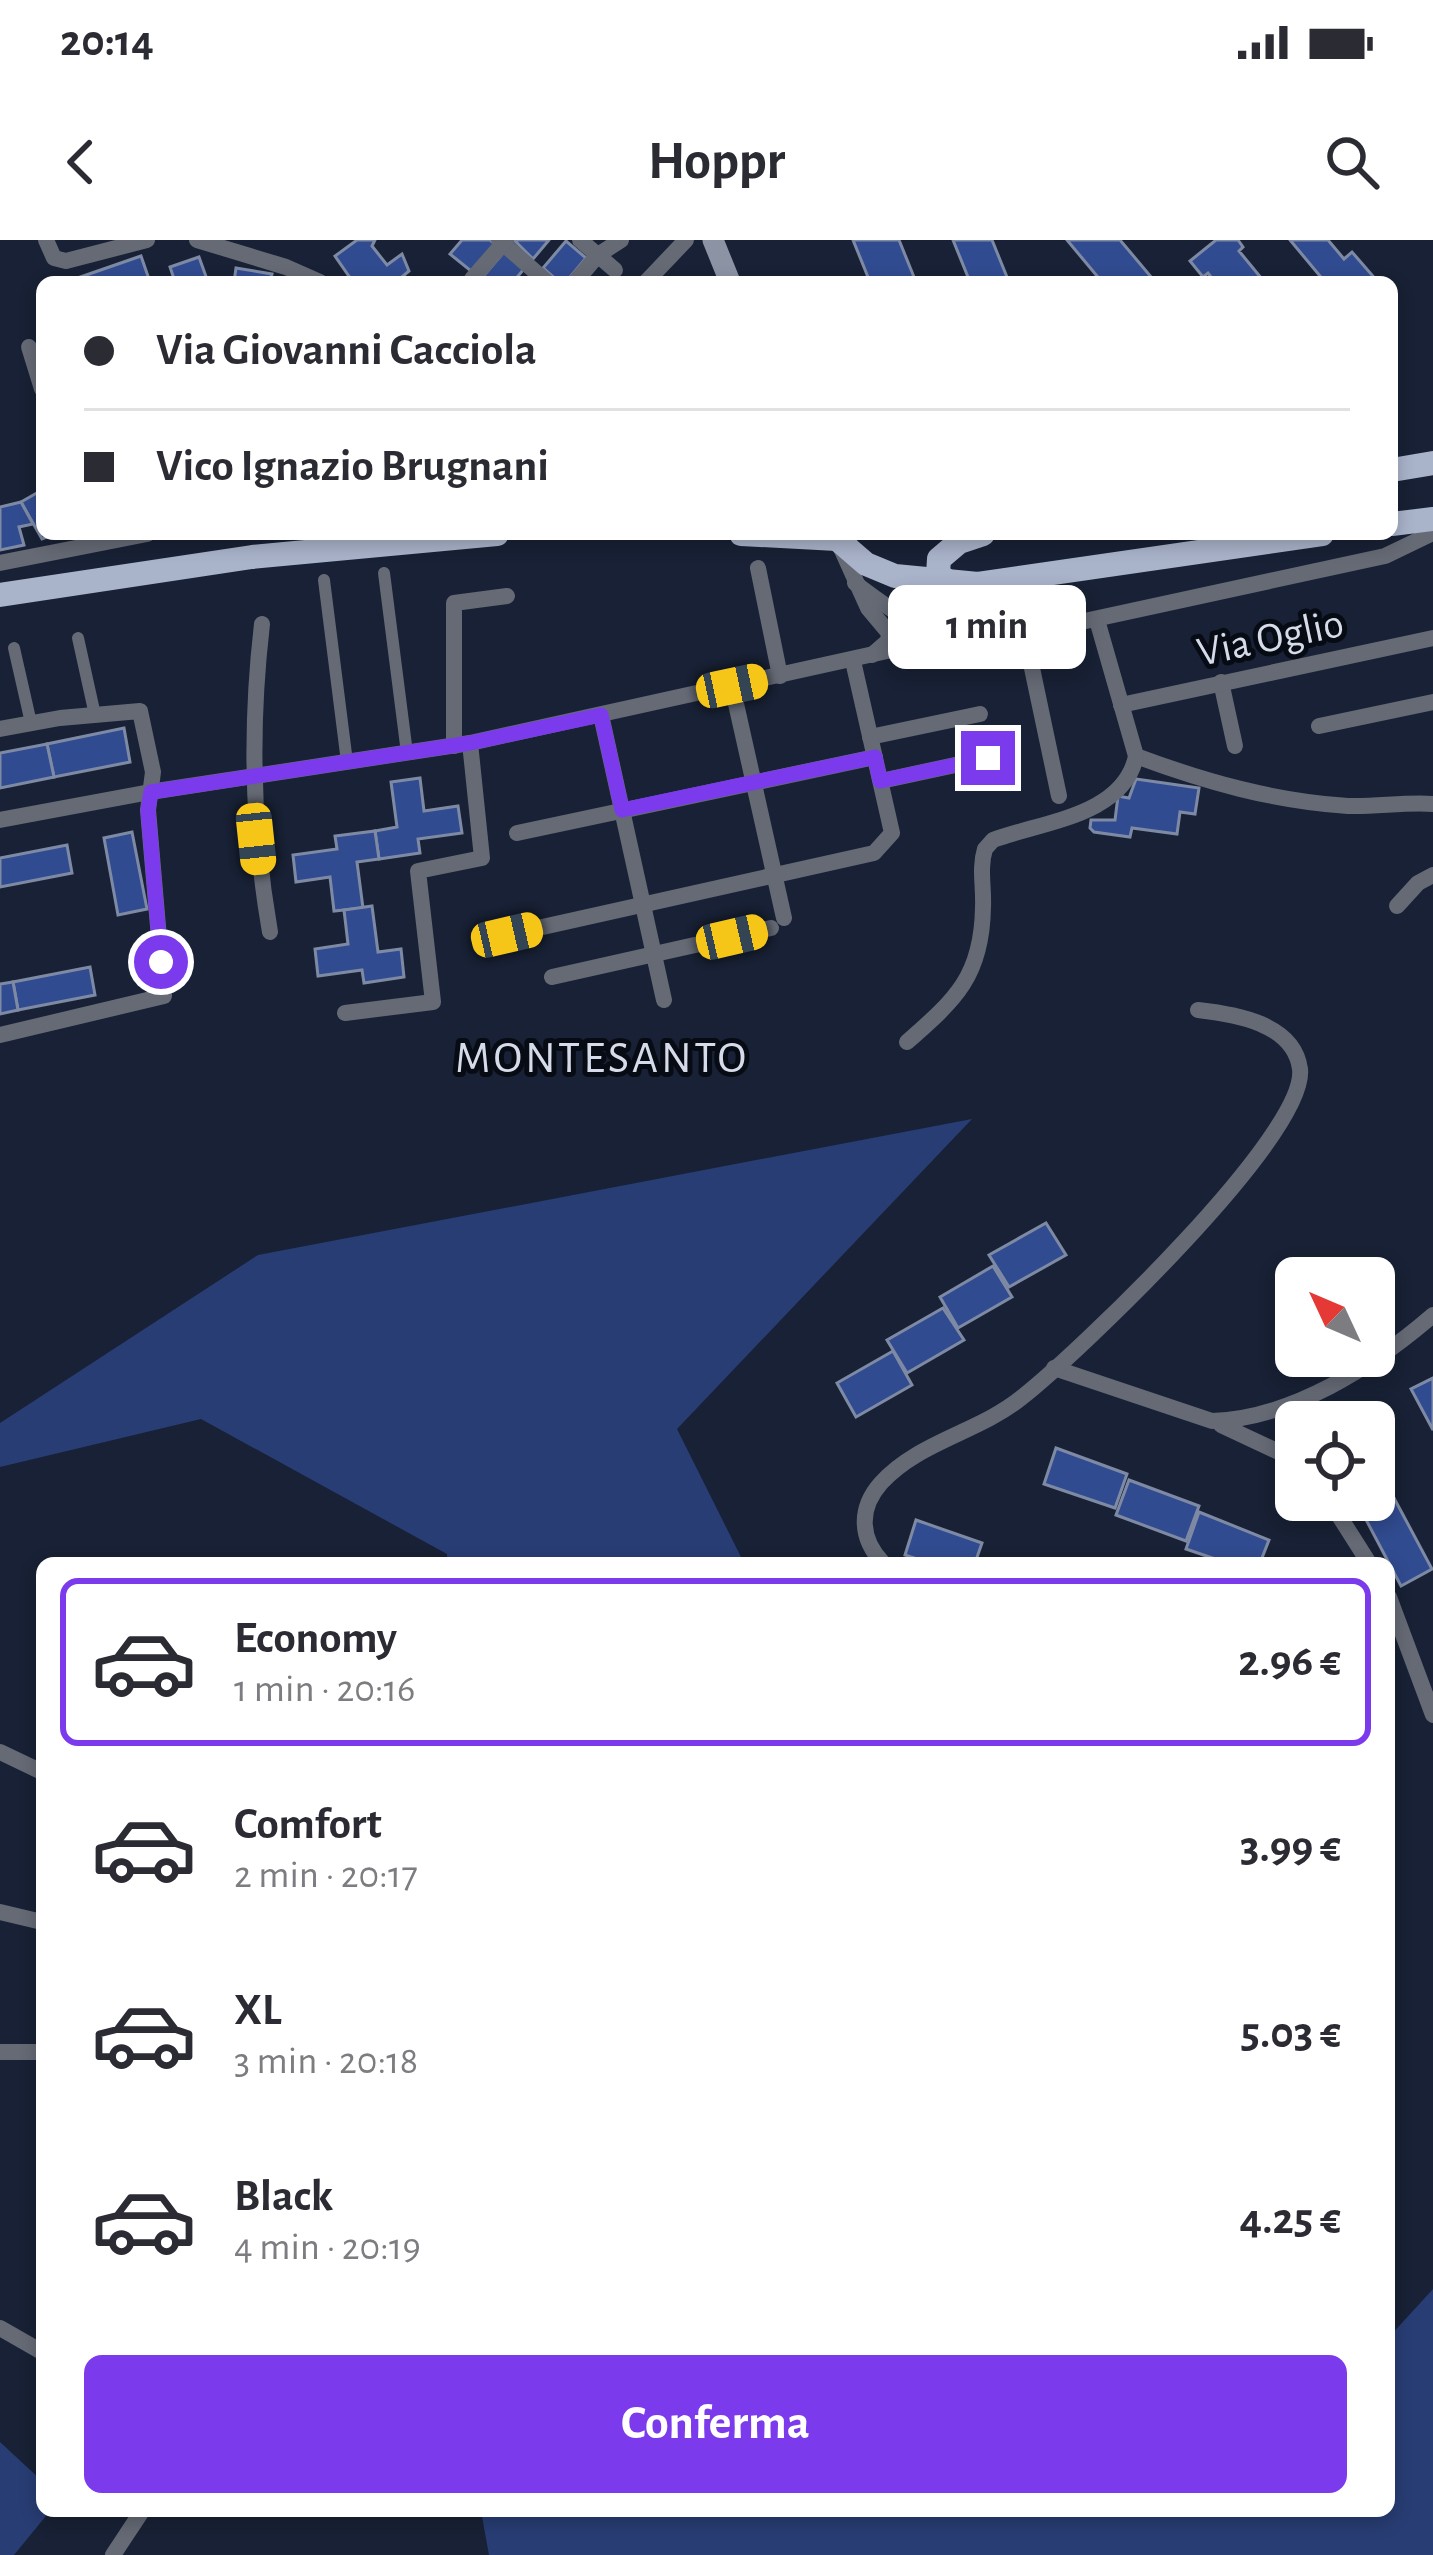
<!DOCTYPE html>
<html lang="it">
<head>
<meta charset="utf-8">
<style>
  body { margin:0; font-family:"Alegreya Sans",sans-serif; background:#f2f2f3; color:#2b2b33; height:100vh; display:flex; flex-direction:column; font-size:45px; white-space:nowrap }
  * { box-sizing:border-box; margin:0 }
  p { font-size:39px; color:#7c7c81 }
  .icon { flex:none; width:66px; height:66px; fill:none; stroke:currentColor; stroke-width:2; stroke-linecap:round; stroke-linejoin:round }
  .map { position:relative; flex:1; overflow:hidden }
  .drawer { position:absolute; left:36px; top:1317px; width:1359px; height:960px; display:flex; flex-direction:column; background:#fff; border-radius:18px; box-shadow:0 6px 18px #0003 }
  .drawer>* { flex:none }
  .top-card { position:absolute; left:36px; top:36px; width:1362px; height:264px; border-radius:18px; box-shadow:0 6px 18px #0003; display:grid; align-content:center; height:264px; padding:0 48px; background:#fff }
  .needle { width:78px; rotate:314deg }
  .tools { position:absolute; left:1275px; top:1017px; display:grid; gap:24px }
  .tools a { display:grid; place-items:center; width:120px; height:120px; border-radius:18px; background:#fff; box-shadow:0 6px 18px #0003; font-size:60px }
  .end { position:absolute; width:54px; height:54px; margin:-27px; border:15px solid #7c3aed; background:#fff; box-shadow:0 0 0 6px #fff }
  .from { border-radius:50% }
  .bubble { position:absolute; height:84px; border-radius:18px; background:#fff; box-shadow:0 6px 18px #0003; font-size:39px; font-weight:700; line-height:84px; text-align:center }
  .car { position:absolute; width:36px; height:72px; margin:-36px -18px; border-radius:15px; box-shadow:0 0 9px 3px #0007; background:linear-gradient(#f5c518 24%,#345 0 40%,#f5c518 0 76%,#345 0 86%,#f5c518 0) }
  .top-card b { display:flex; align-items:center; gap:42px; height:114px; font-size:45px }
  .top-card b+b { border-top:3px solid #e1e1e2 }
  .top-card i { width:30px; height:30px; background:#2b2b33 }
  ul { padding:21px 0 0; list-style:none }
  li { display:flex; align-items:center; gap:36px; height:168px; margin:0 24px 18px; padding:0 24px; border:6px solid transparent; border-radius:18px }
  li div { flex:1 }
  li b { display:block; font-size:45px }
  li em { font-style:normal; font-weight:700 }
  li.active { border-color:#7c3aed }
  li>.icon { width:108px; height:108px; stroke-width:1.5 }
  .button { display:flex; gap:24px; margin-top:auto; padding:24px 48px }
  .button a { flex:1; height:138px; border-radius:18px; background:#7c3aed; color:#fff; font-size:48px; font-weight:700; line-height:138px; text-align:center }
  .status { display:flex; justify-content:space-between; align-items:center; height:84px; padding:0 60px; background:#fff; direction:ltr }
  .status svg { height:33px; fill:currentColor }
  header { display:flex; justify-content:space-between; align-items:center; height:156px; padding:0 48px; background:#fff; font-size:54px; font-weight:700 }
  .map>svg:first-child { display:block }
</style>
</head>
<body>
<div class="status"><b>20:14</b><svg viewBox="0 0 49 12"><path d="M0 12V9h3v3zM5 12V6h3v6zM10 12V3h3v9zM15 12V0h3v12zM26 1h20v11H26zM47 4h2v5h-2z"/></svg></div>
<header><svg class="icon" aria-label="back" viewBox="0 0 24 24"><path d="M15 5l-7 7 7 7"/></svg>Hoppr<svg class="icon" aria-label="search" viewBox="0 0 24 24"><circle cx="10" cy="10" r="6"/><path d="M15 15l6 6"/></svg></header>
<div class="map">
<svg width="1433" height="2315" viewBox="0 0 1433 2315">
  <rect width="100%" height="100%" fill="#182135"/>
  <g fill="#283d74">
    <polygon points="972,879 677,1189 744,1323 447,1323 447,1314 201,1179 0,1227 0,1183 258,1015"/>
    <polygon points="1433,2049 1433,2315 489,2315 481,2271 1389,2271 1389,2097"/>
    <polygon points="0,2202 42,2241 42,2271 50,2271 14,2315 0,2315"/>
  </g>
  <g fill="#314b90" stroke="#7e8aa4" stroke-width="3">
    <polygon points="357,0 375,0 372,6 387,25 402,14 409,31 396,42 353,42 335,16"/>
    <polygon points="462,0 490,0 495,4 471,31 450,14"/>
    <polygon points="514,0 549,0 533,19"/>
    <polygon points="853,0 899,0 916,42 870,42"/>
    <polygon points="953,0 992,0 1009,42 970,42"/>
    <polygon points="1067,0 1120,0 1152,38 1147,42 1102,42"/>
    <polygon points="1216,0 1238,0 1243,7 1239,11 1262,39 1258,42 1215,42 1208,33 1203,37 1190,21"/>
    <polygon points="1290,0 1328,0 1344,19 1352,12 1378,42 1325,42"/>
    <polygon points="566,1 586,18 566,42 559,42 543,28"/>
    <polygon points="504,12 524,29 513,42 483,42 480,40"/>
    <polygon points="141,16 150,42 66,42"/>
    <polygon points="199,17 208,42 175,42 170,27"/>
    <polygon points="236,28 272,34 270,42 234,42"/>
    <polygon points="42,250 42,294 55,294 42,299 21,262"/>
    <polygon points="21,262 33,284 19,287 24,305 0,310 0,267"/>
    <polygon points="124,488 130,522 54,537 47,504"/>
    <polygon points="47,504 54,537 0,548 0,513"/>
    <polygon points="420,538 424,571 458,566 462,593 418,599 420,613 379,619 375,591 397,587 391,542"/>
    <polygon points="1136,539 1199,548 1195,574 1180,572 1177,594 1132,588 1130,597 1094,592 1090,588 1091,580 1115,580 1118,556 1129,558"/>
    <polygon points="375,591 379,619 357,622 363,668 334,671 330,637 296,642 293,615 337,609 335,596"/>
    <polygon points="132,592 147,669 118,675 104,598"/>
    <polygon points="67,605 72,633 0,647 0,618"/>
    <polygon points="372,666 378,712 401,709 404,737 364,743 362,730 318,736 315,709 348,704 344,670"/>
    <polygon points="90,727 95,755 18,770 13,742"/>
    <polygon points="13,742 18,770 0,774 0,744"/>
    <polygon points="1046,983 1066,1015 1009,1047 989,1015"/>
    <polygon points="993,1026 1012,1057 958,1088 940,1057"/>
    <polygon points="943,1068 964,1100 907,1133 887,1100"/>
    <polygon points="893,1111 912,1145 856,1177 837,1143"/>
    <polygon points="1433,1138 1433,1190 1411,1149"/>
    <polygon points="1056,1208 1127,1234 1115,1268 1044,1244"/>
    <polygon points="1374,1221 1394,1258 1363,1274 1356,1260 1374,1260"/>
    <polygon points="1129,1240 1199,1266 1186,1301 1116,1275"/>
    <polygon points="1394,1258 1432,1329 1401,1346 1363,1274"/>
    <polygon points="1199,1272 1269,1300 1260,1323 1227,1323 1186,1309"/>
    <polygon points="916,1280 982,1303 975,1323 929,1323 905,1315"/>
  </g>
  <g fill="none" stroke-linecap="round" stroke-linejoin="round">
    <g stroke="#656a75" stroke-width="12">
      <polyline points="384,333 407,513"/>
      <polyline points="324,340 347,522"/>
      <polyline points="78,398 95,475"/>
      <polyline points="14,408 31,483"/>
    </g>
    <g stroke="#656a75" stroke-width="16">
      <polyline points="46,0 54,18 66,21 147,0"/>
      <polyline points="197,0 286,27 320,42"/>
      <polyline points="499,0 547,42"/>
      <polyline points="580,0 615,30"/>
      <polyline points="472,39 506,0"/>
      <polyline points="575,42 598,15 621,0"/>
      <polyline points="646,42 686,0"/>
      <polyline points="29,107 42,149"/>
      <polyline points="840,306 868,368 889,393 888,401 872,415"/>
      <polyline points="0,323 147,294"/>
      <polyline points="758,328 780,436"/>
      <path d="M855,343c43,33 82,61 138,58l392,-85 48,-23"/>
      <path d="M262,384c-12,103 -10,206 8,308"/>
      <polyline points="1025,395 1059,556"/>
      <polyline points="1221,442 1235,506"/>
      <polyline points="732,446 784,678"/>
      <polyline points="1121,465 1433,398"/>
      <polyline points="601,475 664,760"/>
      <polyline points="1319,486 1433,462"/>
      <polyline points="0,489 60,478 140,471 153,532 148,570 164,756 0,795"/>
      <polyline points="870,497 980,474"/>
      <polyline points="454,506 454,363 507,356"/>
      <path d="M1136,516c70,26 137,45 212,50 28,1 57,-4 85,-2"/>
      <polyline points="881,541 988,518"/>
      <polyline points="0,580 150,552 470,503 946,398"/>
      <polyline points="517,593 875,517"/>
      <polyline points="1397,666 1418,643 1433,635"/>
      <polyline points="507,695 874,613 892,593 853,421"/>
      <polyline points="552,737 771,688"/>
      <polyline points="345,773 433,762 418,631 482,618 470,503"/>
      <path d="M907,802c49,-43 75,-66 76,-135 1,-20 -4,-39 2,-58l8,-9c48,-18 131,-24 143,-84l-39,-136"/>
      <path d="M1054,1128l158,53c79,-2 162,-55 221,-106"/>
      <polyline points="1221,1185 1296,1220"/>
      <polyline points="1329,1260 1369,1323"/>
      <path d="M883,1323c-23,-24 -25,-54 -2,-80 37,-41 98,-51 140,-85 55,-43 287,-264 279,-329 -6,-46 -66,-55 -102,-59"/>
      <polyline points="1389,1357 1433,1475"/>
      <polyline points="0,1512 42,1532"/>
      <polyline points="0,1672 42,1682"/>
      <polyline points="0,1812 42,1812"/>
      <polyline points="0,2088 42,2112"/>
      <polyline points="113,2315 142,2271"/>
    </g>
    <polyline stroke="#8b93a5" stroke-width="21" points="713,0 730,42"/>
    <g stroke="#a9b3ca" stroke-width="24">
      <polyline points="1392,230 1433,223"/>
      <polyline points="1392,284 1433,279"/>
      <polyline points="741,294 837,299 847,294"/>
      <polyline points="837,299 866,324 895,336 978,344 1322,294"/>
      <polyline points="951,344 938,334 939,319 959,302 983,294"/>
      <polyline points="0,355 252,317 497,294"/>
    </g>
  </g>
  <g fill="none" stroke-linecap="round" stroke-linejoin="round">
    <polyline stroke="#7c3aed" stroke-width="15" points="161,722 148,570 151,552 470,503 601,475 622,570 875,517 880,541 988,518"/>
  </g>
  <g text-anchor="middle" stroke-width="10" stroke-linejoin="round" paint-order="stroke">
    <g font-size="42" fill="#d5dbe9" stroke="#070b14">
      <text transform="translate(1270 396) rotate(-12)" y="15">Via Oglio</text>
    </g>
    <g font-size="45" letter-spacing="3" fill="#d5dbe9" stroke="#070b14">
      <text x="602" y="832">MONTESANTO</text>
    </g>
  </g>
</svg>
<div class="tools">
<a><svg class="needle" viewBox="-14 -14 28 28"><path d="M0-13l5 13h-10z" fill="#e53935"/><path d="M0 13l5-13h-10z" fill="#7c7c81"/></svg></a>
<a><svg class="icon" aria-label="locate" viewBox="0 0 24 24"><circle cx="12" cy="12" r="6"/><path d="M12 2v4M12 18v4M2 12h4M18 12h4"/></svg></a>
</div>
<i class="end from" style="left:161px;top:722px"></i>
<i class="end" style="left:988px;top:518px"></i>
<div class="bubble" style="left:888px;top:345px;width:198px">1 min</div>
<i class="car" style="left:732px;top:446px;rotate:78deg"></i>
<i class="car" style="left:256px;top:599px;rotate:174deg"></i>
<i class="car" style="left:507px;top:695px;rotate:77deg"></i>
<i class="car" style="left:732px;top:697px;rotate:77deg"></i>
<div class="top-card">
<b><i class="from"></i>Via Giovanni Cacciola</b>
<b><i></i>Vico Ignazio Brugnani</b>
</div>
<section class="drawer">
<ul>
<li class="active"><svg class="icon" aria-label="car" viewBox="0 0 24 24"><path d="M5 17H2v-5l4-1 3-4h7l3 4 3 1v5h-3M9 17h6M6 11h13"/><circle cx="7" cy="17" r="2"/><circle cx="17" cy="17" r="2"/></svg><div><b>Economy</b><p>1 min · 20:16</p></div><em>2.96 €</em></li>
<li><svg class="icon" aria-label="car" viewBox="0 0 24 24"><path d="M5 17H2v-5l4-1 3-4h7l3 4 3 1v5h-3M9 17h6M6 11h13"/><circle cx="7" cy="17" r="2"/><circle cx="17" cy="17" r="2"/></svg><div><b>Comfort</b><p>2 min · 20:17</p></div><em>3.99 €</em></li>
<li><svg class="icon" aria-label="car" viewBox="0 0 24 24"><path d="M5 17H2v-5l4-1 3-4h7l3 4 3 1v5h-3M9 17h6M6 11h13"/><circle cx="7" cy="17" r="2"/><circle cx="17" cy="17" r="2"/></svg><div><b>XL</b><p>3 min · 20:18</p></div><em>5.03 €</em></li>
<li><svg class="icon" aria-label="car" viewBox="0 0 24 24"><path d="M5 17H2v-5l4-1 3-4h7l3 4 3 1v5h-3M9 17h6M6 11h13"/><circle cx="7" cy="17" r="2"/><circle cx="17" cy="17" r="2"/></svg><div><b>Black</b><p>4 min · 20:19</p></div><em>4.25 €</em></li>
</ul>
<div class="button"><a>Conferma</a></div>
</section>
</div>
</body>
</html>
